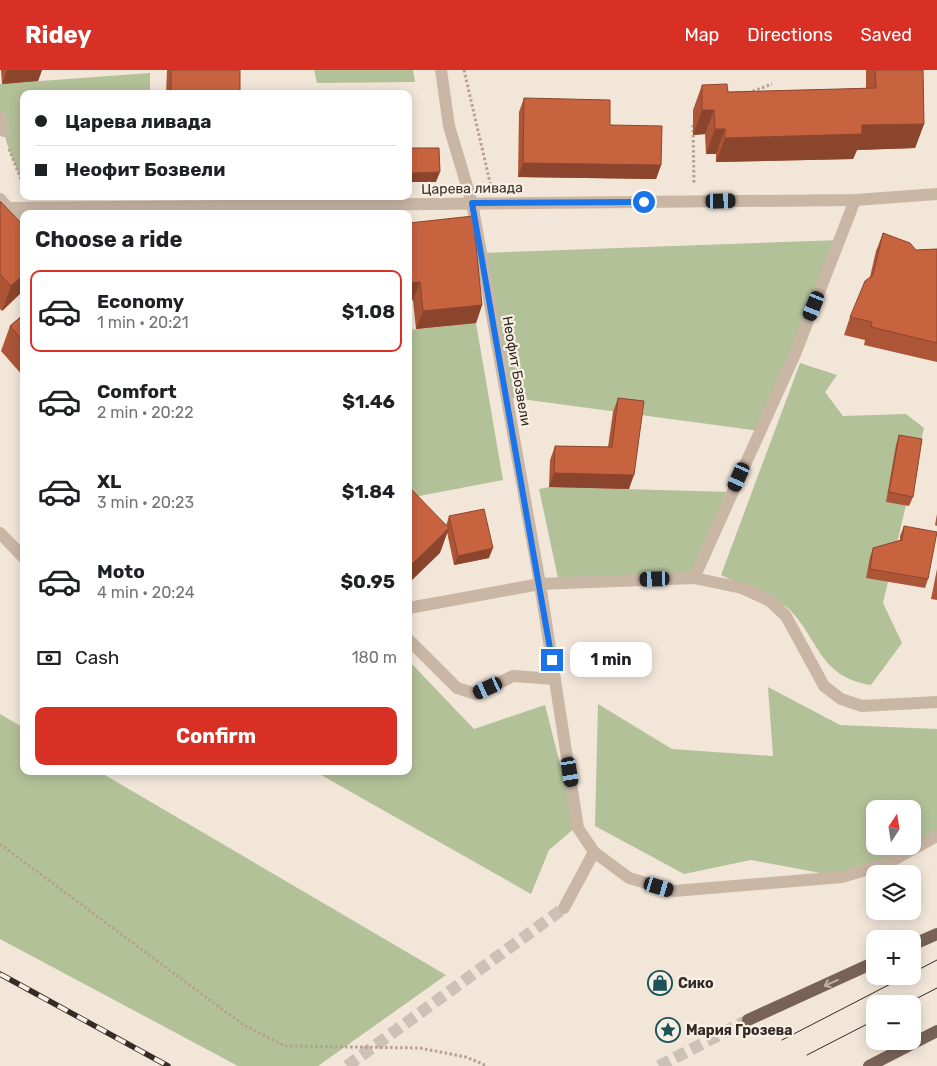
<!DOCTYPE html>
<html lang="en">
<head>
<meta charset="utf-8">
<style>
  body { margin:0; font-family:Rubik,sans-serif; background:#f2f2f2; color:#202124; height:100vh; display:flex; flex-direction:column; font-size:19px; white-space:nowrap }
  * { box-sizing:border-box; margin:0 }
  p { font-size:16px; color:#757577 }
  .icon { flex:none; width:28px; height:28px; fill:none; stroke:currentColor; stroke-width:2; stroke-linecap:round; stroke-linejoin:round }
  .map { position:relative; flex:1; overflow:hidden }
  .sheet { position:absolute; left:20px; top:140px; width:392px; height:565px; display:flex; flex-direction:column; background:#fff; border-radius:10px; box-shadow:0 2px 12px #0003 }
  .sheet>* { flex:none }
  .top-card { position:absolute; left:20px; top:20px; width:392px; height:110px; border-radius:10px; box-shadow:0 2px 12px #0003; display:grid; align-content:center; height:110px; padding:0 15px; background:#fff }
  .needle { width:32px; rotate:12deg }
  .fabs { position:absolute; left:866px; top:730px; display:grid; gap:10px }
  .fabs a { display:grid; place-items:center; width:55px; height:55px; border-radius:10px; background:#fff; box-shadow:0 2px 12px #0003; font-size:25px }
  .end { position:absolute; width:22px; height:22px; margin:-11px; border:6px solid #1a73e8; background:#fff; box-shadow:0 0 0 2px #fff }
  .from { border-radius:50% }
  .bubble { position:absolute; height:35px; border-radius:10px; background:#fff; box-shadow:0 2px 12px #0003; font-size:16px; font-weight:700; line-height:35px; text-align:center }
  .car { position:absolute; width:15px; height:30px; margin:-15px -8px; border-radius:6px; box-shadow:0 0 4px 1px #0007; background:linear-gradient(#222 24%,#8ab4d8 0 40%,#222 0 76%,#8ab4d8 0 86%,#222 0) }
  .top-card b { display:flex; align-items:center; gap:18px; height:48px; font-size:19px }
  .top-card b+b { border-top:1px solid #e0e0e0 }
  .top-card i { width:12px; height:12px; background:#202124 }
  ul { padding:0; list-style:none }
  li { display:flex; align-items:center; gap:15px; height:82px; margin:0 10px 8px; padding:0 5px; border:2px solid transparent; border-radius:10px }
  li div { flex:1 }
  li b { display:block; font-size:19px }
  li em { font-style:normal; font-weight:700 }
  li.active { border-color:#d93025 }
  li>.icon { width:45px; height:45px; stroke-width:1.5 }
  h2 { padding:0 15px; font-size:22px; line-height:60px }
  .pay { display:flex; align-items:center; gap:12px; height:55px; padding:0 15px; font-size:19px }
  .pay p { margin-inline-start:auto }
  .cta { display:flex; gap:10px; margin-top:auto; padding:10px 15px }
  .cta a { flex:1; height:58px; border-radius:10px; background:#d93025; color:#fff; font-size:20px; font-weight:700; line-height:58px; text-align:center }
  header { display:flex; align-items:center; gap:30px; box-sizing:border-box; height:70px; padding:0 25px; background:#d93025; color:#fff }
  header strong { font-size:24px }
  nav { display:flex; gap:28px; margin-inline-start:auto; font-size:18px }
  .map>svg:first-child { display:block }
</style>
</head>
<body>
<header>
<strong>Ridey</strong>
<nav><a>Map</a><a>Directions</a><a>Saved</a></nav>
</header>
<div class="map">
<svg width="937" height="996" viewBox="0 0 937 996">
  <rect width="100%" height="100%" fill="#f2e6d9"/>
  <g fill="#b3c199" fill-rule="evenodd">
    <polygon points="314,0 413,0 415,12 317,13"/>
    <polygon points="150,3 150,24 24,24 24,117 7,74 0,47 0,14"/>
    <polygon points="841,170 760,361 506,327 480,183"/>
    <polygon points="476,253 503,410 414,427 409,415 409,260"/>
    <path d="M800,293l37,12 -12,17 18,24 63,-2 18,14 -41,175 19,40 -31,42c-51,-8 -51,-43 -81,-75 -8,-9 -55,-28 -69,-35z"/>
    <polygon points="549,417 733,422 694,508 559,513 539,419"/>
    <polygon points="409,591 474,659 545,635 576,757 549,780 531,824 314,701 409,701"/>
    <path d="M768,617l72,38 97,4v107l-95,41 -91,-17 -67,14 -89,-48 3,-122 74,45 101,7zM875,739h37v37h-37z"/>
    <polygon points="0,644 24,658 24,701 98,701 446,905 318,996 238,996 0,869"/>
  </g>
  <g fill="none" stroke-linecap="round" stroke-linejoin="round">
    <polyline stroke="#ccc1b5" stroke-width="12" stroke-dasharray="12 6" stroke-linecap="butt" points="347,996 564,838"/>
    <polyline stroke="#ccc1b5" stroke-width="12" stroke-dasharray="12 6" stroke-linecap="butt" points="659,996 748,950"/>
    <g stroke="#b6a08f" stroke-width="3" stroke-dasharray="2.5 2.5" stroke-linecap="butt">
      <polyline points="464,0 491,117"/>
      <polyline points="748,23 772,14"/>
      <polyline points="693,55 694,113"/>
      <polyline points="9,79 24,117"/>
      <polyline points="0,774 242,954 285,976 420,978 466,987 487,996"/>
    </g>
    <g stroke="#cab6a5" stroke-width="12">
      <polyline points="441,0 449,56 472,133 540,514 578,758 594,782 629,808 674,821 842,807 888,793 937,766"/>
      <polyline points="0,47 4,61"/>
      <polyline points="0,129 24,155"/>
      <polyline points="8,138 855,130 937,124"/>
      <polyline points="0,463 24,488"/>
      <polyline points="694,508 795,284 855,130"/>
      <polyline points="409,538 540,514 694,508 742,518 770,531 786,546 824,616 841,629 862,636 937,632"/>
      <polyline points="409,570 457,618 476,624 513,606 555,609"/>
      <polyline points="564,838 594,782"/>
    </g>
    <g stroke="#786257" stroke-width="12">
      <polyline points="912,875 937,864"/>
      <polyline points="748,950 875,892"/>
      <polyline points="869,996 937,961"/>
    </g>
    <g stroke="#352b26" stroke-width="1">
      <polyline points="912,903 937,890"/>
      <polyline points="906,934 937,918"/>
      <polyline points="782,970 906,906"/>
      <polyline points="807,985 875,950"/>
    </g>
    <defs>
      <polyline id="rail" points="0,904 168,996"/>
    </defs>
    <use href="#rail" stroke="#352b26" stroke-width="5.5"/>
    <use href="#rail" stroke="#f9f0e5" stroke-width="4" stroke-dasharray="11" stroke-linecap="butt"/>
  </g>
  <g fill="#ac5537">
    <polygon points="1,0 42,0 38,11 2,14"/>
    <polygon points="167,0 240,0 240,21 239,24 166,24"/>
    <polygon points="866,0 923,0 924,54 915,78 857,80 853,89 716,92 716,84 706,84 705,64 693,65 693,40 702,15 728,22 866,19"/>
    <polygon points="524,28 610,55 661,95 656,109 518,107 519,42"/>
    <polygon points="0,131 24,220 2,241 0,239"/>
    <polygon points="409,153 482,235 476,253 416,259 413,230 409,231"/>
    <polygon points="883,163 916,180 937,179 937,292 864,275 865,270 844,265 850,247 870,207 876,181"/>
    <polygon points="24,244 24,307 1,281 10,256"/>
    <polygon points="618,328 629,419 549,417 550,390 555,376 608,377 613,342"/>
    <polygon points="899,365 913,427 909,436 886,432 896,375"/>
    <polygon points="937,444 937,456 935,455"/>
    <polygon points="449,446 489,488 454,495 447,462 440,483 446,456"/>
    <polygon points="904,456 928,509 925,518 866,508 870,487 873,478 900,470 900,466"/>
    <polygon points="937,499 937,530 931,529"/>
  </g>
  <g fill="#8c452d">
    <polygon points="7,0 42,0 38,11 2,14"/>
    <polygon points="702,40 714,40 705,64 693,65"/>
    <polygon points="924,54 915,78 857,80 853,89 716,92 725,68 862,55"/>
    <polygon points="715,59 725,59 716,84 706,84"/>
    <polygon points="523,93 661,95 656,109 518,107"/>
    <polygon points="440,102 436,112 409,112 409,103"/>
    <polygon points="24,204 24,220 2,241 11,216"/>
    <polygon points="420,212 413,230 409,231 409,213"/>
    <polygon points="482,235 476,253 416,259 423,241"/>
    <polygon points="554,403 634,405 629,419 549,417"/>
    <polygon points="449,458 440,483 409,513 409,497"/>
    <polygon points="493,478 489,488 454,495 458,486"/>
  </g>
  <g fill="#c86340" stroke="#8c452d">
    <polygon points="171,0 240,0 240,21 237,24 174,24 171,21"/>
    <polygon points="875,0 923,0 924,54 862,55 862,64 725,68 725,59 715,59 714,40 702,40 702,15 727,14 728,22 876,18"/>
    <polygon points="524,28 610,30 610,55 662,56 661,95 523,93"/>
    <polygon points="409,78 439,78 440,102 409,103"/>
    <polygon points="0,131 24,156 24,204 11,216 0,204"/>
    <polygon points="473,146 482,235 423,241 420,212 409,213 409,153"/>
    <polygon points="883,163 910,173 916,180 937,179 937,273 871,257 872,252 850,247 865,211 873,205"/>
    <polygon points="24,244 24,272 10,256"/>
    <polygon points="618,328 644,331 634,405 554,403 555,376 612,377"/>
    <polygon points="899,365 922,369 913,427 889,422"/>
    <polygon points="409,417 449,458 409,497"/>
    <polygon points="484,439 493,478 458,486 449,446"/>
    <polygon points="904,456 937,462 928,509 870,499 873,478 902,470"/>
  </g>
  <defs><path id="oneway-shaft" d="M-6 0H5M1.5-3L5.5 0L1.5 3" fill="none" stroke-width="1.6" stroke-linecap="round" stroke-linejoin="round" transform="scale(1.25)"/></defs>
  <use stroke="#bfb0a5" href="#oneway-shaft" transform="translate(831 913) rotate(156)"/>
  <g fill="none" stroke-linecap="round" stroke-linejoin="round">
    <polyline stroke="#1a73e8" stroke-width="6" points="552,590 472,133 644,132"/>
  </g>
  <defs>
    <symbol id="shop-ring" viewBox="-11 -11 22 22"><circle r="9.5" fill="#f9f0e5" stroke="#1b5357" stroke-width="1.5"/><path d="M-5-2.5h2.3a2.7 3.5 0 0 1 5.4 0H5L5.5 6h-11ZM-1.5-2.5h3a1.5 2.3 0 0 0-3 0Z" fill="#1b5357"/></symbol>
    <symbol id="sight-ring" viewBox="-11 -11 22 22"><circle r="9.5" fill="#f9f0e5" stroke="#1b5357" stroke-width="1.5"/><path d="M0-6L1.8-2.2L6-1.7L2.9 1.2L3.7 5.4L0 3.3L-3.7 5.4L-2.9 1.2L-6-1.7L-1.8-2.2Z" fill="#1b5357"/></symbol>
  </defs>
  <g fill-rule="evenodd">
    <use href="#shop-ring" x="646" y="899" width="28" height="28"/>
    <use href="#sight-ring" x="654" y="946" width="28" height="28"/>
  </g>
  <g text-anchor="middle" stroke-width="4.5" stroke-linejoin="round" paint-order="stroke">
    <g font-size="14" fill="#352b26" stroke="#f9f0e5">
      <text transform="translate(472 118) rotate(-1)" y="5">Царева ливада</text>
      <text transform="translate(517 301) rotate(80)" y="5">Неофит Бозвели</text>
    </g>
    <g font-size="14" font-weight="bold" fill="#352b26" stroke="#f9f0e5" text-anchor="start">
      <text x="678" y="918">Сико</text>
      <text x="686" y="965">Мария Грозева</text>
    </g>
  </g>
</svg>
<div class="fabs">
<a><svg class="needle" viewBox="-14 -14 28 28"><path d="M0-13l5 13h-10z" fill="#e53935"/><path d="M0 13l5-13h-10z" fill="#757577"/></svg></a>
<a><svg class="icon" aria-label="layers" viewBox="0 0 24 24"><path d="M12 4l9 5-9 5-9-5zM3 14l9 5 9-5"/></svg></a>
<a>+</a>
<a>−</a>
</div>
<i class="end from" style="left:644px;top:132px"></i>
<i class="end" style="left:552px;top:590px"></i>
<div class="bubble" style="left:570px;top:572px;width:82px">1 min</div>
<i class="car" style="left:721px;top:131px;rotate:89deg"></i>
<i class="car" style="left:814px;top:236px;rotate:202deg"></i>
<i class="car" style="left:739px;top:407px;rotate:204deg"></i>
<i class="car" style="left:655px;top:509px;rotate:268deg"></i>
<i class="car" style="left:488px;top:618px;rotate:245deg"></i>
<i class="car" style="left:570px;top:702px;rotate:171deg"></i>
<i class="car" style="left:659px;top:817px;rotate:107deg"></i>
<div class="top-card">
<b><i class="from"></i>Царева ливада</b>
<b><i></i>Неофит Бозвели</b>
</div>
<section class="sheet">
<h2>Choose a ride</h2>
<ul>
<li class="active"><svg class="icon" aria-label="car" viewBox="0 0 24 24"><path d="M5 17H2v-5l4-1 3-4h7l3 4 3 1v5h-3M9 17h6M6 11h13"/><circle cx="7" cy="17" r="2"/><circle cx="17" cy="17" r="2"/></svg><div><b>Economy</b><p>1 min · 20:21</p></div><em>$1.08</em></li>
<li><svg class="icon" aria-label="car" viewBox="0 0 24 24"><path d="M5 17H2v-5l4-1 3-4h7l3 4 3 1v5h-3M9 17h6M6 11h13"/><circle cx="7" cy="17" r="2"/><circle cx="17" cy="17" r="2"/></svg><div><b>Comfort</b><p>2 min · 20:22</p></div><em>$1.46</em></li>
<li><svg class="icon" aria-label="car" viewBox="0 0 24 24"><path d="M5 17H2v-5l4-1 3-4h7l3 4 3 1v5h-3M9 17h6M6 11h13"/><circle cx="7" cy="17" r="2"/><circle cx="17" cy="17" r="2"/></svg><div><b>XL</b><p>3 min · 20:23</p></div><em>$1.84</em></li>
<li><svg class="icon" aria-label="car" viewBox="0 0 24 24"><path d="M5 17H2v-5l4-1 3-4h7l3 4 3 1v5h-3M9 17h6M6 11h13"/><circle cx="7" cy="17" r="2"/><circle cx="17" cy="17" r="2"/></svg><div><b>Moto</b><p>4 min · 20:24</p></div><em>$0.95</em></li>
</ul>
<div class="pay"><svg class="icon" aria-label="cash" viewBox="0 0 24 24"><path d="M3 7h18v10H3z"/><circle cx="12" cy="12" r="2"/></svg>Cash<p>180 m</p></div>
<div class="cta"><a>Confirm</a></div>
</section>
</div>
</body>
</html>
